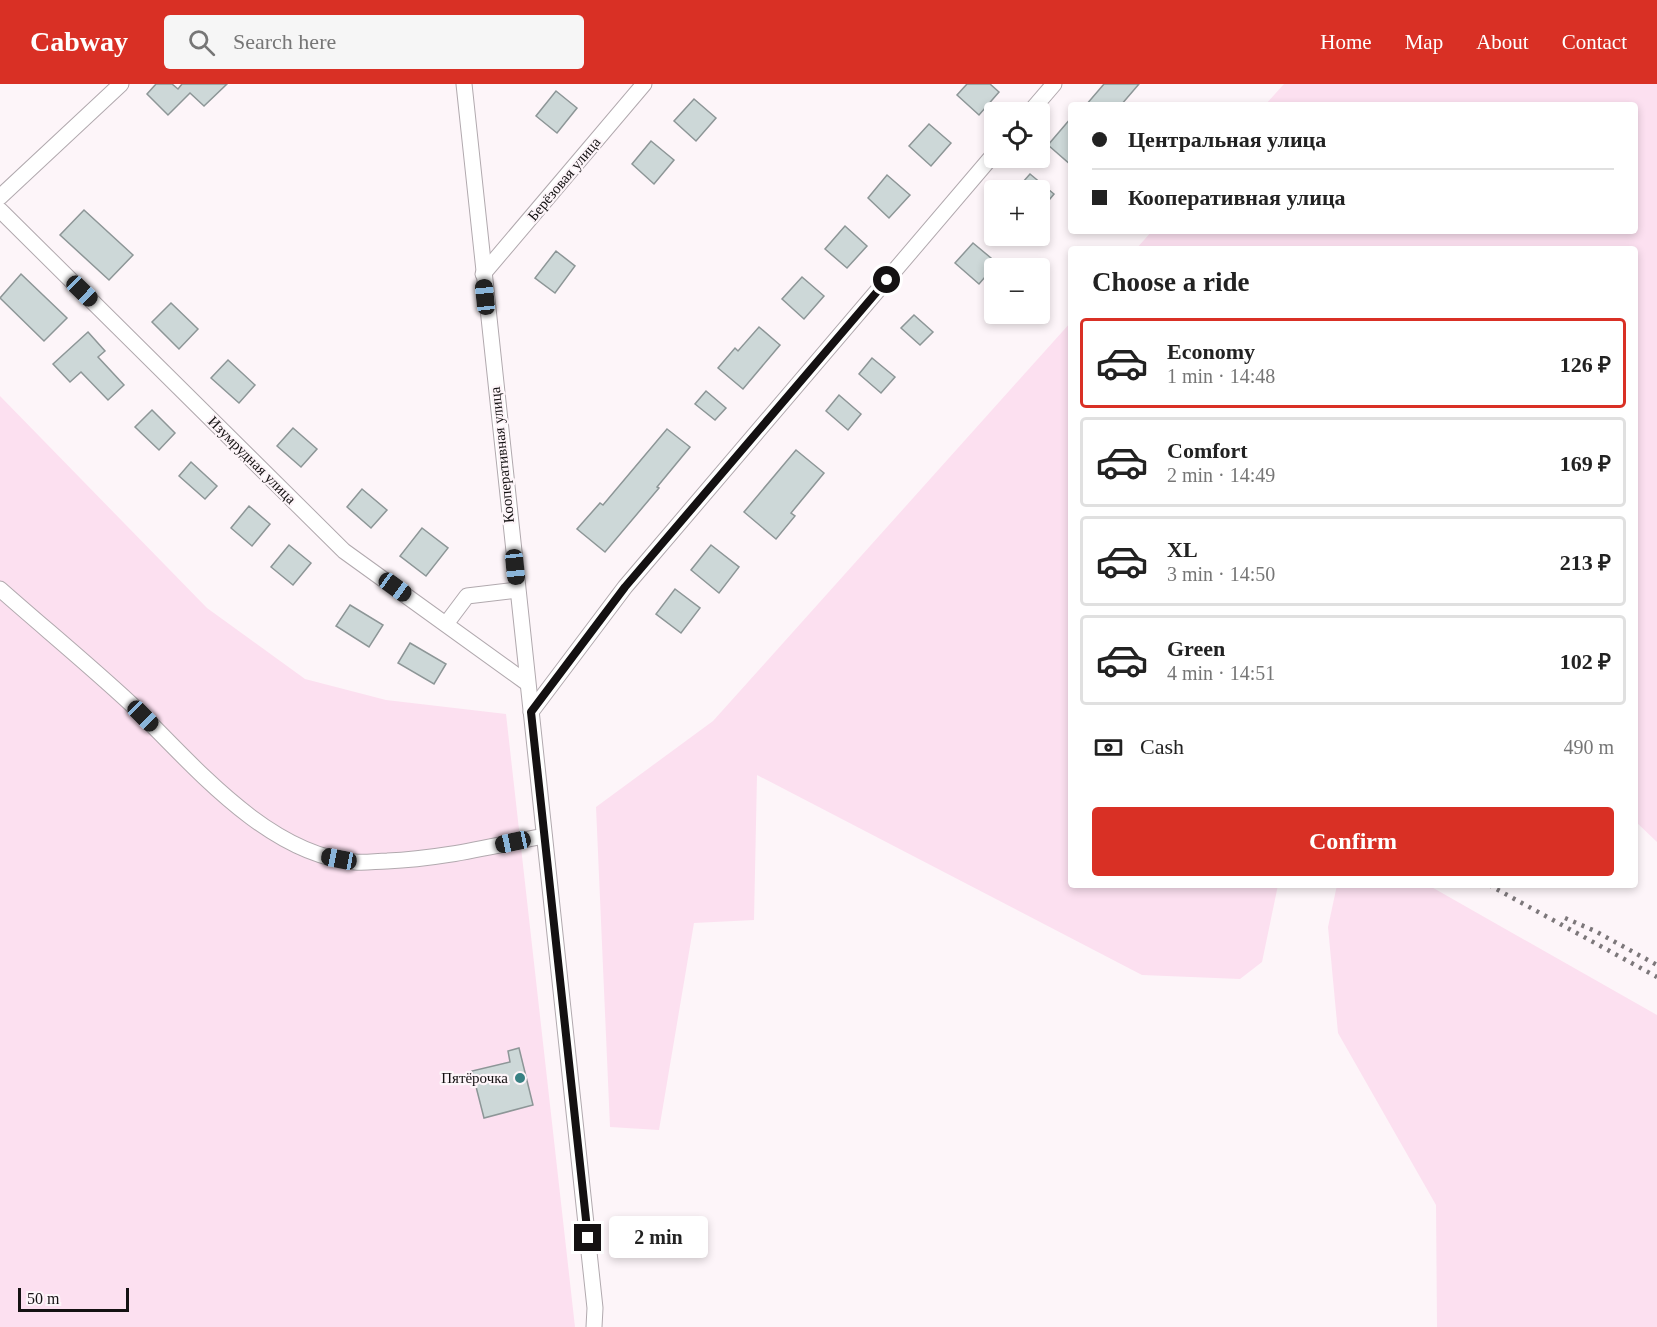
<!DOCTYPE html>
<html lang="en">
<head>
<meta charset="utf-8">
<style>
  body { margin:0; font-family:"Times New Roman",serif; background:#f6f6f6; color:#222; height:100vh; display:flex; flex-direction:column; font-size:22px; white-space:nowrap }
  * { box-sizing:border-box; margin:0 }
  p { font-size:20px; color:#767676 }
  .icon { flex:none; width:33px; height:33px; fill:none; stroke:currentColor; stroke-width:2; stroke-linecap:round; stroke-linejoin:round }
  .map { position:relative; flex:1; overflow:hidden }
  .sheet { position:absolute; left:1068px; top:162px; width:570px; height:642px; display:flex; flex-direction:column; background:#fff; border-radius:6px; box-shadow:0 3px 9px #0003 }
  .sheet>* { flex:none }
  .banner { position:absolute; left:1068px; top:18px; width:570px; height:132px; border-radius:6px; box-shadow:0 3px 9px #0003; display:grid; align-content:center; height:132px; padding:0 24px; background:#fff }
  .tools { position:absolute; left:984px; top:18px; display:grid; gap:12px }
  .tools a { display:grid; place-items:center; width:66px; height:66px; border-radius:6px; background:#fff; box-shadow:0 3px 9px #0003; font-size:30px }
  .scale { position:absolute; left:18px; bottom:15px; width:111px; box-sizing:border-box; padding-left:6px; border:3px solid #141112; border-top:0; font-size:16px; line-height:21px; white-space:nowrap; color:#141112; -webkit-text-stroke:4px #fdf5f9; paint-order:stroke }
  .end { position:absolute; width:27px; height:27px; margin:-14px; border:8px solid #141112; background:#fff; box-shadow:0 0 0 3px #fff }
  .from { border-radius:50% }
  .bubble { position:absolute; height:42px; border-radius:6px; background:#fff; box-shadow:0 3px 9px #0003; font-size:20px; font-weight:700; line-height:42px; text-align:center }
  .car { position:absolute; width:18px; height:36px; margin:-18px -9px; border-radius:8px; box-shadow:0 0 4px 2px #0007; background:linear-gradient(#222 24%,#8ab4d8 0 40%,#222 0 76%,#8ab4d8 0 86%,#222 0) }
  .banner b { display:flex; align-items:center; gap:21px; height:57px; font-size:22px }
  .banner b+b { border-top:2px solid #e0e0e0 }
  .banner i { width:15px; height:15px; background:#222 }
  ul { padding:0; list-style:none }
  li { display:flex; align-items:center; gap:18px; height:90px; margin:0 12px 9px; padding:0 12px; border:3px solid #e0e0e0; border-radius:6px }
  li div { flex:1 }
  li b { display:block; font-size:22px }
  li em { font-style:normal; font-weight:700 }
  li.on { border-color:#d93025 }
  li>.icon { width:54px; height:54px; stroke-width:1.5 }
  h2 { padding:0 24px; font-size:27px; line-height:72px }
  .pay { display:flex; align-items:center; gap:15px; height:66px; padding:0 24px; font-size:22px }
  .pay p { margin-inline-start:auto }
  .button { display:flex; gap:12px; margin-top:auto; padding:12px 24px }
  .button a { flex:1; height:69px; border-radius:6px; background:#d93025; color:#fff; font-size:24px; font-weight:700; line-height:69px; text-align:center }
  header { display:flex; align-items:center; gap:36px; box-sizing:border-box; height:84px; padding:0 30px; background:#d93025; color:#fff }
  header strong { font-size:28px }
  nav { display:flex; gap:33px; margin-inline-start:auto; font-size:21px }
  .search { width:420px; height:54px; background:#f6f6f6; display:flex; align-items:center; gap:15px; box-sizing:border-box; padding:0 21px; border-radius:6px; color:#767676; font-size:22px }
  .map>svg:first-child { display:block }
</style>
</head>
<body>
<header>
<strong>Cabway</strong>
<div class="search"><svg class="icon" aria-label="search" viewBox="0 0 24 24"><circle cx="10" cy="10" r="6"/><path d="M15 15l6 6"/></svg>Search here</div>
<nav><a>Home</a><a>Map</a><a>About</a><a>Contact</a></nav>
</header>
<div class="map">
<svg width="1657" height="1243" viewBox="0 0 1657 1243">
  <rect width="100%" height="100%" fill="#fdf5f9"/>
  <g fill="#fce0f0">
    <polygon points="1284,0 1657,0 1657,758 1635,737 1635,165 1136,165 1152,147 1635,147 1635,21 1265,21"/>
    <polygon points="1071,238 1071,801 1278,801 1262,878 1240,895 1142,891 757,691 754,836 694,839 659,1046 610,1043 596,723 713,637"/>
    <polygon points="0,312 207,524 305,595 386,616 506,630 575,1243 0,1243"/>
    <polygon points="1337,801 1428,801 1657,931 1657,1243 1437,1243 1436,1121 1338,949 1328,843"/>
  </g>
  <g fill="#cdd8d8" stroke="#8d9697" stroke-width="1.5">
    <polygon points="156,0 172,0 178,5 182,0 227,0 204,22 190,9 168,31 147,10"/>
    <polygon points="967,0 990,0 999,8 979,31 957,11"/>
    <polygon points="1104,0 1139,0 1121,21 1086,21"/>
    <polygon points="556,7 577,24 557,49 536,32"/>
    <polygon points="694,15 716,34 696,57 674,37"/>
    <polygon points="1071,34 1071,81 1048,61"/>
    <polygon points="929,40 951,59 931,82 909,62"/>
    <polygon points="651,57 674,76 654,100 632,80"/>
    <polygon points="1030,90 1054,110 1040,127 1040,106 1016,106"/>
    <polygon points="887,91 910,111 889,134 868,114"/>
    <polygon points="84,126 133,171 109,196 60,151"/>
    <polygon points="845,142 867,162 847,184 825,165"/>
    <polygon points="973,159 997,179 979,200 955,179"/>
    <polygon points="556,167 575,182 555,209 535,194"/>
    <polygon points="21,190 67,234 44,257 0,214"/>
    <polygon points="802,193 824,212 804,235 782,215"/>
    <polygon points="171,219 198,245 179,265 152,238"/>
    <polygon points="914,231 933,248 920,261 901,244"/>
    <polygon points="759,243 780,261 743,305 718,284 735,264 738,267"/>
    <polygon points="88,248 105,267 98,273 124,301 108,316 81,288 70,298 53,280"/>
    <polygon points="872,274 895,293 881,309 859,290"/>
    <polygon points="228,276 255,301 239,319 211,294"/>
    <polygon points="706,307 726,324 715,336 695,320"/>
    <polygon points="839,311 861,330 848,346 826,327"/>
    <polygon points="152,326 175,349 159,366 135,343"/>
    <polygon points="293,344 317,365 301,383 277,362"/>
    <polygon points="667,345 690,363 657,403 659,404 605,468 577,445 600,419 603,421"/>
    <polygon points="796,366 824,389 791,429 795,432 776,455 744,428"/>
    <polygon points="191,378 217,402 205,415 179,392"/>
    <polygon points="362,405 387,426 371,444 347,423"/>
    <polygon points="249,422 270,440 252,462 231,444"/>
    <polygon points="422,444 448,464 426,492 400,472"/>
    <polygon points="289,461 311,479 293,501 271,483"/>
    <polygon points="711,461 739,483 719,509 691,486"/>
    <polygon points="675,505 700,524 681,549 656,530"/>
    <polygon points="350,521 383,541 369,563 336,542"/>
    <polygon points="410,559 446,580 434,600 398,579"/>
    <polygon points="519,964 533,1021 484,1034 472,987 510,978 508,967"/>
  </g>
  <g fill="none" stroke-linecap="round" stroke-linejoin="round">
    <defs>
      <g id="street">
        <polyline points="464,0 595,1224 594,1243"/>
        <polyline points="1030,28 1054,0"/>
        <polyline points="0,113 121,0"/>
        <polyline points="0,126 344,467 527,599"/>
        <polyline points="483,190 644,0"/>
        <path d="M0,505c43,38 88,75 130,114 61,59 136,152 225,159 11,1 22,-1 32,-1 54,-2 105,-15 157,-25"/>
        <polyline points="446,540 467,512 517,506"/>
        <polyline points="531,628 625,503 994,70"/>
      </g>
    </defs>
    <use href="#street" stroke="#b1a9ae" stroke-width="17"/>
    <use href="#street" stroke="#fff" stroke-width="15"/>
    <g stroke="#7c777a" stroke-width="4.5" stroke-dasharray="3 6" stroke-linecap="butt">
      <polyline points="1489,801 1657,893"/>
      <polyline points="1565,834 1595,847 1657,881"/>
    </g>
  </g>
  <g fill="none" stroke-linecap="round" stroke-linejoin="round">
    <polyline stroke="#141112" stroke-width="8" points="588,1154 531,628 625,503 887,196"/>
  </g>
  <circle fill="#388183" stroke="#fdf5f9" stroke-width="2" cx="520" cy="994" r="6"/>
  <g text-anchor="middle" stroke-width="4.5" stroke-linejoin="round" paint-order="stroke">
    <g font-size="15" fill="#141112" stroke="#fdf5f9">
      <text transform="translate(564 95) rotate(-50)" y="5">Берёзовая улица</text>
      <text transform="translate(502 371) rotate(-96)" y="5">Кооперативная улица</text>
      <text transform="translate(252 376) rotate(45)" y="5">Изумрудная улица</text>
    </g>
    <g font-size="15" fill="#141112" stroke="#fdf5f9" text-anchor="end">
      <text x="508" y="999">Пятёрочка</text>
    </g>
  </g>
</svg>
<div class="tools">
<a><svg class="icon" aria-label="locate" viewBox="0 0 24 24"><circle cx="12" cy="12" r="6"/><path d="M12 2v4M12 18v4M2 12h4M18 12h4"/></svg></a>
<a>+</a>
<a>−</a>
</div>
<div class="scale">50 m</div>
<i class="end from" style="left:887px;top:196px"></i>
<i class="end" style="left:588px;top:1154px"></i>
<div class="bubble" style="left:609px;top:1132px;width:99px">2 min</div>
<i class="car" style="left:82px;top:207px;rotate:134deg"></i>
<i class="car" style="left:485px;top:213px;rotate:354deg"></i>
<i class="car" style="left:515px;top:483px;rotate:174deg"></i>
<i class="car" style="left:395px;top:503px;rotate:126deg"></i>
<i class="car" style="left:143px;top:632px;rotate:135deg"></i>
<i class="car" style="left:513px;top:758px;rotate:258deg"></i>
<i class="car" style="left:339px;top:775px;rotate:281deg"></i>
<div class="banner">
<b><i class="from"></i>Центральная улица</b>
<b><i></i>Кооперативная улица</b>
</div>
<section class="sheet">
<h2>Choose a ride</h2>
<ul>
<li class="on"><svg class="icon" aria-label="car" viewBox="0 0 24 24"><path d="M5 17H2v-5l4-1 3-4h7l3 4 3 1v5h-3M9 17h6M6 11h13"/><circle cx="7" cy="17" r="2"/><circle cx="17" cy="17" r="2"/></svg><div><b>Economy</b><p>1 min · 14:48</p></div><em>126 ₽</em></li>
<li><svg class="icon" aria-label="car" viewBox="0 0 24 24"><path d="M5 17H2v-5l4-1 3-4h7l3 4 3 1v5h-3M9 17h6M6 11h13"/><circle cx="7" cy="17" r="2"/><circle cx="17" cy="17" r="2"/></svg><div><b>Comfort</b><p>2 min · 14:49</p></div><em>169 ₽</em></li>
<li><svg class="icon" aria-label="car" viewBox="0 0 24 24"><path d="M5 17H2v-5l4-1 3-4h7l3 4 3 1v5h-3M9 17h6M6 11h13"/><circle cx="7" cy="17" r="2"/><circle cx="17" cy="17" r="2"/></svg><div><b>XL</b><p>3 min · 14:50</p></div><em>213 ₽</em></li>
<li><svg class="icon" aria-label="car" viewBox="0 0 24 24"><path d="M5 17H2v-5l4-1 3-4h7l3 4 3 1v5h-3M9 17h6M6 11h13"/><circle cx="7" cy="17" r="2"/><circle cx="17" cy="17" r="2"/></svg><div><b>Green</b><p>4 min · 14:51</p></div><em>102 ₽</em></li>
</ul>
<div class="pay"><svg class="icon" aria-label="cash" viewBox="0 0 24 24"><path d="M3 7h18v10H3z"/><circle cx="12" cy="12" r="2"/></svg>Cash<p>490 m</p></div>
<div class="button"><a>Confirm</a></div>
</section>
</div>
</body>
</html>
